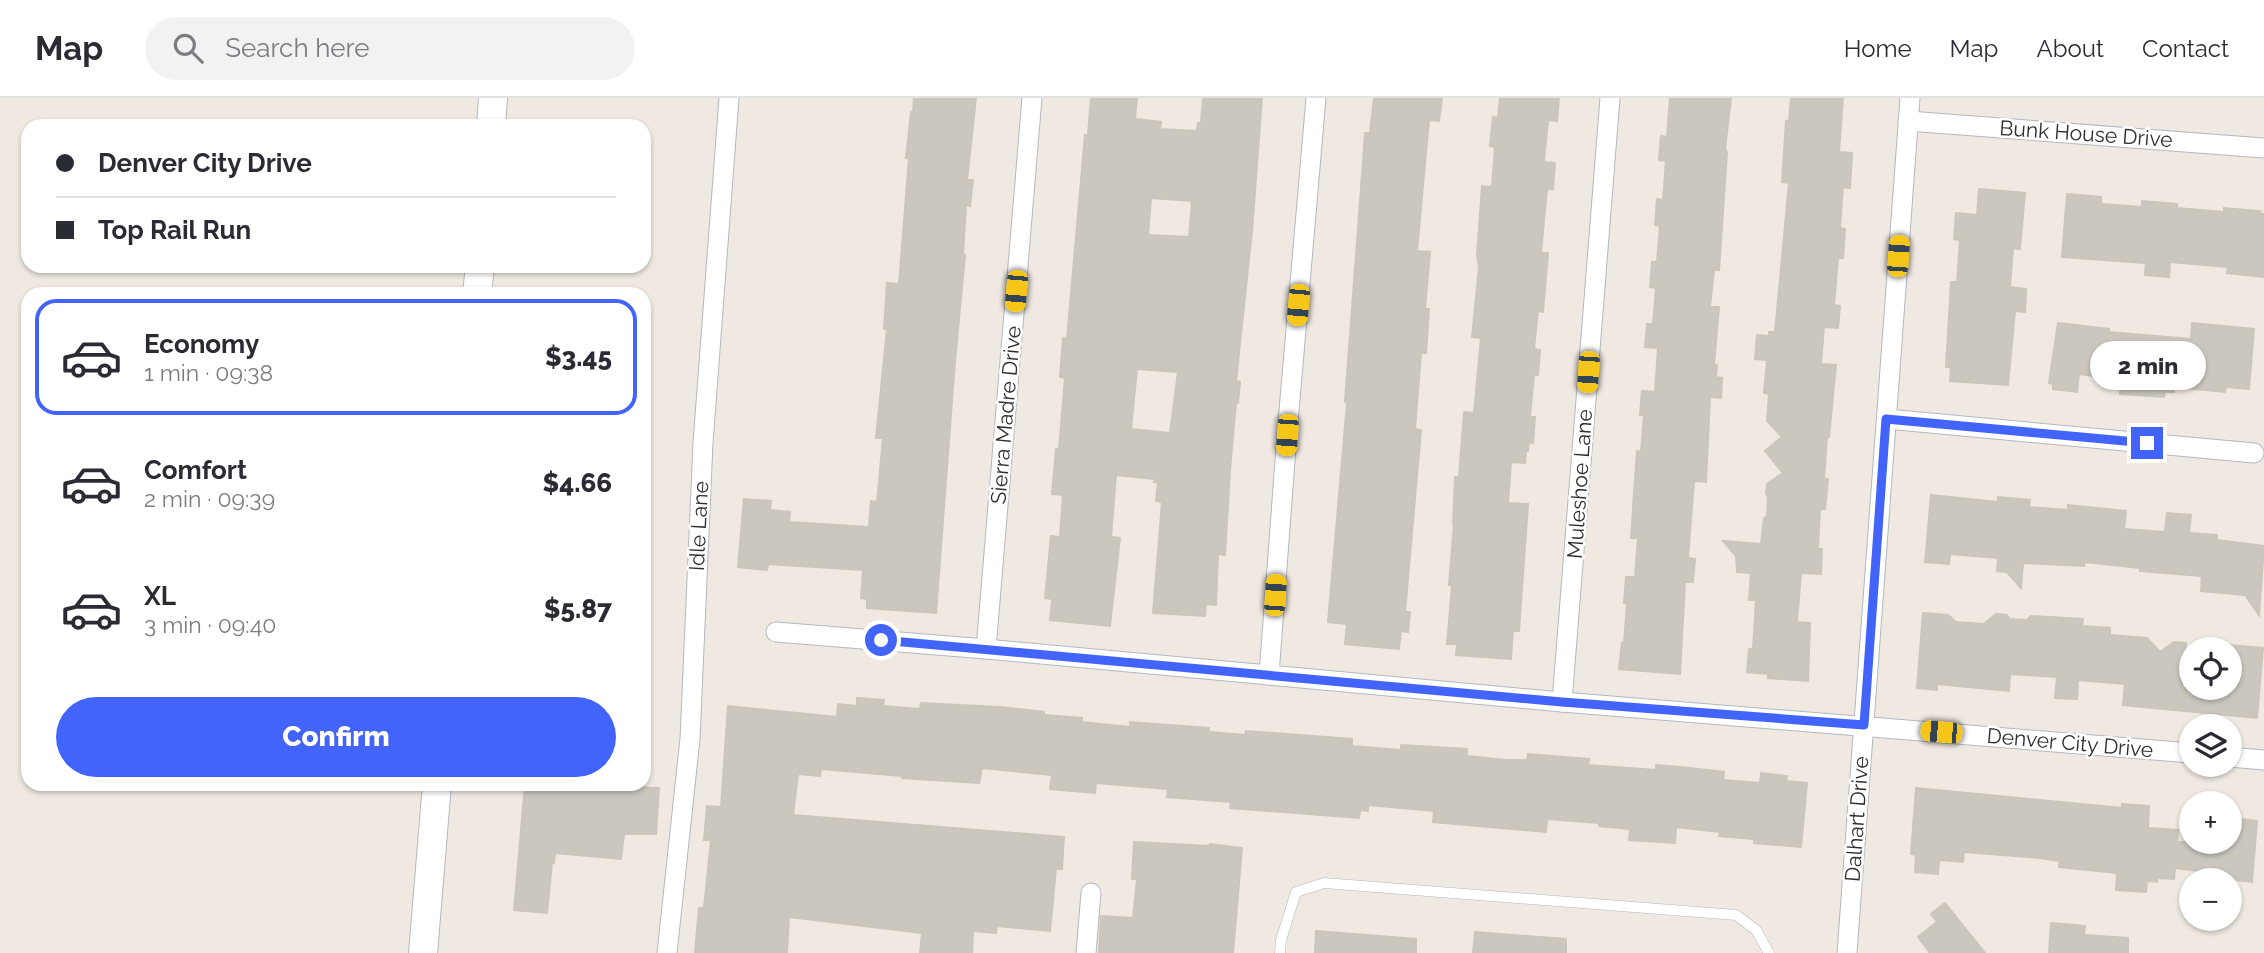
<!DOCTYPE html>
<html lang="en">
<head>
<meta charset="utf-8">
<style>
  body { margin:0; font-family:Raleway,sans-serif; background:#f2f2f3; color:#2b2b33; height:100vh; display:flex; flex-direction:column; font-size:26px; white-space:nowrap }
  * { box-sizing:border-box; margin:0 }
  p { font-size:23px; color:#7c7c81 }
  .icon { flex:none; width:38px; height:38px; fill:none; stroke:currentColor; stroke-width:2; stroke-linecap:round; stroke-linejoin:round }
  .map { position:relative; flex:1; overflow:hidden }
  .details { position:absolute; left:21px; top:189px; width:630px; height:504px; display:flex; flex-direction:column; background:#fff; border-radius:21px; box-shadow:0 2px 5px #0004 }
  .details>* { flex:none }
  .top-card { position:absolute; left:21px; top:21px; width:630px; height:154px; border-radius:21px; box-shadow:0 2px 5px #0004; display:grid; align-content:center; height:154px; padding:0 35px; background:#fff }
  .tools { position:absolute; left:2179px; top:539px; display:grid; gap:14px }
  .tools a { display:grid; place-items:center; width:63px; height:63px; border-radius:50%; background:#fff; box-shadow:0 2px 5px #0004; font-size:35px }
  .end { position:absolute; width:32px; height:32px; margin:-16px; border:9px solid #4264fb; background:#fff; box-shadow:0 0 0 4px #fff }
  .from { border-radius:50% }
  .bubble { position:absolute; height:49px; border-radius:24px; background:#fff; box-shadow:0 2px 5px #0004; font-size:23px; font-weight:800; line-height:49px; text-align:center }
  .car { position:absolute; width:21px; height:42px; margin:-21px -10px; border-radius:9px; box-shadow:0 0 5px 2px #0007; background:linear-gradient(#f5c518 24%,#345 0 40%,#f5c518 0 76%,#345 0 86%,#f5c518 0) }
  .top-card b { display:flex; align-items:center; gap:24px; height:66px; font-size:26px }
  .top-card b+b { border-top:2px solid #e1e1e2 }
  .top-card i { width:18px; height:18px; background:#2b2b33 }
  ul { padding:12px 0 0; list-style:none }
  li { display:flex; align-items:center; gap:21px; height:116px; margin:0 14px 10px; padding:0 21px; border:4px solid transparent; border-radius:21px }
  li div { flex:1 }
  li b { display:block; font-size:26px }
  li em { font-style:normal; font-weight:800 }
  li.current { border-color:#4264fb }
  li>.icon { width:63px; height:63px; stroke-width:1.5 }
  .cta { display:flex; gap:14px; margin-top:auto; padding:14px 35px }
  .cta a { flex:1; height:80px; border-radius:42px; background:#4264fb; color:#fff; font-size:28px; font-weight:800; line-height:80px; text-align:center }
  header { display:flex; align-items:center; gap:42px; box-sizing:border-box; height:98px; padding:0 35px; background:#fff; border-bottom:2px solid #e1e1e2 }
  header strong { font-size:33px }
  nav { display:flex; gap:38px; margin-inline-start:auto; font-size:24px }
  .search { width:490px; height:63px; background:#f2f2f3; display:flex; align-items:center; gap:18px; box-sizing:border-box; padding:0 24px; border-radius:38px; color:#7c7c81; font-size:26px }
  .map>svg:first-child { display:block }
</style>
</head>
<body>
<header>
<strong>Map</strong>
<div class="search"><svg class="icon" aria-label="search" viewBox="0 0 24 24"><circle cx="10" cy="10" r="6"/><path d="M15 15l6 6"/></svg>Search here</div>
<nav><a>Home</a><a>Map</a><a>About</a><a>Contact</a></nav>
</header>
<div class="map">
<svg width="2264" height="855" viewBox="0 0 2264 855">
  <rect width="100%" height="100%" fill="#efe9e1"/>
  <g fill="#cbc7bf" stroke="#cbc5ba" stroke-width="2" fill-rule="evenodd">
    <polygon points="914,0 976,0 967,82 973,82 970,108 966,107 963,156 965,157 955,263 936,515 867,510 867,501 861,500 863,472 768,466 767,472 738,469 744,401 771,403 770,412 790,414 789,424 869,429 871,403 877,404 883,340 876,340 887,231 884,231 887,185 899,186 909,60 906,60 911,14 913,15"/>
    <path d="M1091,0h46l-2,21 26,3 -1,7 37,2 1,-8h3l2,-25h59l-10,133 -16,150 4,1 -2,21h-2l-6,67 -5,85 -7,-1 -2,51 -10,-1 -1,12 -52,-3 9,-111 -6,-1 2,-19h-4l1,-3 -39,-4 -5,62 9,1 -10,88 -60,-6 2,-21 -7,-1 6,-62 9,1 3,-42 -11,-1 4,-45h3l6,-71 -5,-1 3,-39 4,1 18,-204h3zM1151,100l41,3 -3,36 -41,-2zM1137,271l41,3 -8,61 -39,-4z"/>
    <polygon points="1374,0 1442,0 1439,23 1429,22 1417,153 1430,154 1425,211 1429,211 1426,255 1421,255 1415,331 1421,332 1405,514 1410,514 1408,534 1401,533 1399,551 1345,546 1347,526 1328,524 1347,305 1345,304 1362,77 1365,35 1370,35"/>
    <polygon points="1500,0 1559,0 1557,23 1548,22 1544,64 1555,65 1553,91 1547,91 1541,155 1548,155 1543,214 1538,213 1534,251 1540,252 1538,277 1534,276 1530,319 1535,319 1533,345 1529,344 1528,353 1526,353 1525,365 1511,364 1508,405 1528,406 1519,533 1513,533 1511,561 1456,557 1457,546 1447,546 1452,488 1449,487 1454,426 1453,426 1455,379 1459,379 1464,314 1474,315 1481,240 1472,239 1479,170 1477,157 1482,88 1492,89 1495,49 1490,48 1493,19 1498,20"/>
    <polygon points="1670,0 1731,0 1725,51 1727,54 1719,172 1714,172 1710,209 1719,209 1714,267 1717,267 1716,279 1722,280 1721,300 1710,299 1706,384 1694,383 1688,460 1695,461 1693,484 1685,484 1680,576 1619,571 1622,545 1624,545 1627,505 1624,505 1626,479 1635,479 1638,440 1631,440 1637,353 1641,354 1644,317 1640,317 1642,293 1655,294 1658,250 1645,249 1647,226 1653,226 1656,190 1650,189 1652,164 1657,164 1660,128 1655,127 1657,101 1663,102 1666,63 1659,62 1661,38 1667,39"/>
    <polygon points="1791,0 1843,0 1839,54 1852,55 1850,90 1843,89 1840,130 1845,131 1843,160 1838,160 1834,207 1840,208 1838,230 1824,229 1821,266 1836,267 1829,339 1827,339 1824,381 1828,381 1825,411 1820,411 1818,451 1822,451 1821,476 1801,475 1797,524 1810,525 1808,583 1768,580 1768,576 1747,574 1749,551 1753,551 1756,502 1749,502 1751,475 1737,474 1736,458 1723,443 1761,446 1764,420 1767,418 1768,400 1766,395 1767,386 1783,375 1765,353 1782,339 1767,323 1769,296 1764,295 1767,262 1755,261 1757,237 1769,238 1769,234 1775,234 1789,85 1782,84 1786,23 1789,23"/>
    <polygon points="1979,91 2025,95 2020,151 2013,150 2010,189 2026,191 2025,214 2015,213 2008,287 1950,283 1951,269 1946,269 1951,184 1957,184 1960,142 1954,141 1956,115 1977,117"/>
    <polygon points="2067,96 2101,99 2101,106 2142,109 2142,103 2177,106 2177,110 2224,114 2224,110 2260,113 2259,115 2264,116 2264,179 2227,175 2228,169 2170,164 2169,179 2145,177 2146,165 2062,159"/>
    <polygon points="2058,225 2109,231 2109,234 2191,241 2192,225 2254,231 2249,291 2226,289 2225,294 2174,289 2174,294 2165,294 2164,299 2120,296 2121,282 2079,276 2077,294 2053,291 2053,286 2049,285"/>
    <polygon points="1931,397 1998,404 1998,399 2030,402 2029,409 2068,412 2068,407 2126,413 2124,431 2165,434 2167,415 2191,417 2189,435 2217,437 2217,442 2264,448 2259,517 2245,497 2201,493 2202,478 2140,473 2140,470 2085,464 2084,468 2023,465 2021,490 2007,474 1997,473 1998,460 1950,456 1949,466 1925,464"/>
    <polygon points="1923,515 1948,517 1956,524 1984,526 1996,516 2007,517 2010,521 2027,522 2031,518 2083,521 2082,528 2110,530 2110,537 2147,540 2160,554 2174,544 2186,545 2182,590 2230,590 2230,547 2263,550 2257,620 2123,607 2125,586 2078,582 2077,601 2055,600 2057,579 2010,576 2009,593 1937,586 1937,592 1917,590"/>
    <polygon points="857,600 884,602 883,608 920,611 921,605 1000,609 1044,614 1044,617 1082,620 1082,624 1130,629 1130,624 1209,630 1209,634 1245,637 1246,633 1352,641 1352,648 1401,652 1401,647 1467,651 1467,658 1506,662 1527,662 1528,656 1589,661 1588,667 1656,672 1656,667 1681,669 1724,674 1723,682 1760,685 1761,675 1787,678 1786,683 1807,685 1801,749 1754,745 1754,741 1719,738 1720,734 1676,729 1675,745 1629,742 1630,731 1599,728 1599,725 1547,721 1546,734 1433,724 1434,713 1368,707 1368,713 1360,712 1359,720 1230,710 1231,704 1167,699 1168,691 1096,685 1095,695 1050,691 1052,677 982,670 979,685 902,680 902,678 821,671 820,678 798,676 793,717 1064,739 1062,771 1056,771 1050,833 997,828 996,835 973,833 972,855 920,855 922,835 789,819 787,855 695,855 699,810 704,810 711,742 704,742 707,708 721,709 728,608 837,619 838,606 857,608"/>
    <polygon points="525,686 627,686 627,689 659,690 656,736 624,736 621,761 555,755 554,765 552,764 547,815 514,812"/>
    <polygon points="1916,690 2122,710 2122,706 2149,708 2148,730 2178,732 2177,744 2230,744 2232,720 2257,723 2252,784 2235,782 2225,773 2209,771 2206,774 2175,770 2174,781 2157,780 2157,784 2147,783 2146,794 2116,792 2117,775 2059,769 2060,763 2040,760 1964,754 1963,764 1939,762 1938,776 1915,774 1916,757 1911,756"/>
    <polygon points="1134,744 1209,748 1210,746 1242,750 1233,855 1099,855 1101,818 1133,820 1137,781 1132,781"/>
    <polygon points="1945,805 1985,855 1930,855 1918,839 1937,824 1931,816"/>
    <polygon points="2051,825 2085,828 2084,837 2128,840 2128,855 2049,855"/>
    <polygon points="1316,833 1416,841 1416,855 1315,855"/>
    <polygon points="1475,834 1566,841 1566,855 1473,855"/>
  </g>
  <g fill="none" stroke-linecap="round" stroke-linejoin="round">
    <defs>
      <polyline id="lane" points="1280,855 1281,842 1296,794 1324,785 1736,817 1756,832 1769,855"/>
      <g id="street">
        <polyline points="1908,23 2264,50"/>
        <polyline points="1887,321 2254,355"/>
        <polyline points="776,534 986,551 1562,604 2191,655"/>
        <polyline points="986,551 1032,0"/>
        <polyline points="1269,577 1287,336 1316,0"/>
        <polyline points="1562,604 1610,0"/>
        <polyline points="2230,659 2264,662"/>
        <polyline points="667,855 690,641 703,345 729,0"/>
        <polyline points="1086,855 1091,795"/>
        <polyline points="1847,855 1910,0"/>
      </g>
      <g id="secondary">
        <polyline points="491,28 493,0"/>
        <polyline points="477,196 480,168"/>
        <polyline points="423,855 437,686"/>
      </g>
    </defs>
    <use href="#lane" stroke="#b4b7c1" stroke-width="11"/>
    <use href="#street" stroke="#b4b7c1" stroke-width="21"/>
    <use href="#secondary" stroke="#b4b7c1" stroke-width="30"/>
    <use href="#lane" stroke="#fff" stroke-width="10"/>
    <use href="#street" stroke="#fff" stroke-width="19"/>
    <use href="#secondary" stroke="#fff" stroke-width="28"/>
  </g>
  <g fill="none" stroke-linecap="round" stroke-linejoin="round">
    <polyline stroke="#4264fb" stroke-width="9" points="881,542 1562,604 1864,627 1886,321 2147,345"/>
  </g>
  <g text-anchor="middle" stroke-width="5" stroke-linejoin="round" paint-order="stroke">
    <g font-size="21" fill="#2e2e2e" stroke="#fff">
      <text transform="translate(2086 36) rotate(4)" y="7">Bunk House Drive</text>
      <text transform="translate(1006 317) rotate(-85)" y="7">Sierra Madre Drive</text>
      <text transform="translate(1580 386) rotate(-86)" y="7">Muleshoe Lane</text>
      <text transform="translate(699 428) rotate(-87)" y="7">Idle Lane</text>
      <text transform="translate(2070 645) rotate(5)" y="7">Denver City Drive</text>
      <text transform="translate(1857 721) rotate(-86)" y="7">Dalhart Drive</text>
    </g>
  </g>
</svg>
<div class="tools">
<a><svg class="icon" aria-label="locate" viewBox="0 0 24 24"><circle cx="12" cy="12" r="6"/><path d="M12 2v4M12 18v4M2 12h4M18 12h4"/></svg></a>
<a><svg class="icon" aria-label="layers" viewBox="0 0 24 24"><path d="M12 4l9 5-9 5-9-5zM3 14l9 5 9-5"/></svg></a>
<a>+</a>
<a>−</a>
</div>
<i class="end from" style="left:881px;top:542px"></i>
<i class="end" style="left:2147px;top:345px"></i>
<div class="bubble" style="left:2090px;top:243px;width:116px">2 min</div>
<i class="car" style="left:1898px;top:158px;rotate:4deg"></i>
<i class="car" style="left:1016px;top:193px;rotate:185deg"></i>
<i class="car" style="left:1298px;top:207px;rotate:185deg"></i>
<i class="car" style="left:1588px;top:274px;rotate:184deg"></i>
<i class="car" style="left:1287px;top:337px;rotate:184deg"></i>
<i class="car" style="left:1275px;top:497px;rotate:4deg"></i>
<i class="car" style="left:1941px;top:634px;rotate:275deg"></i>
<div class="top-card">
<b><i class="from"></i>Denver City Drive</b>
<b><i></i>Top Rail Run</b>
</div>
<section class="details">
<ul>
<li class="current"><svg class="icon" aria-label="car" viewBox="0 0 24 24"><path d="M5 17H2v-5l4-1 3-4h7l3 4 3 1v5h-3M9 17h6M6 11h13"/><circle cx="7" cy="17" r="2"/><circle cx="17" cy="17" r="2"/></svg><div><b>Economy</b><p>1 min · 09:38</p></div><em>$3.45</em></li>
<li><svg class="icon" aria-label="car" viewBox="0 0 24 24"><path d="M5 17H2v-5l4-1 3-4h7l3 4 3 1v5h-3M9 17h6M6 11h13"/><circle cx="7" cy="17" r="2"/><circle cx="17" cy="17" r="2"/></svg><div><b>Comfort</b><p>2 min · 09:39</p></div><em>$4.66</em></li>
<li><svg class="icon" aria-label="car" viewBox="0 0 24 24"><path d="M5 17H2v-5l4-1 3-4h7l3 4 3 1v5h-3M9 17h6M6 11h13"/><circle cx="7" cy="17" r="2"/><circle cx="17" cy="17" r="2"/></svg><div><b>XL</b><p>3 min · 09:40</p></div><em>$5.87</em></li>
</ul>
<div class="cta"><a>Confirm</a></div>
</section>
</div>
</body>
</html>
